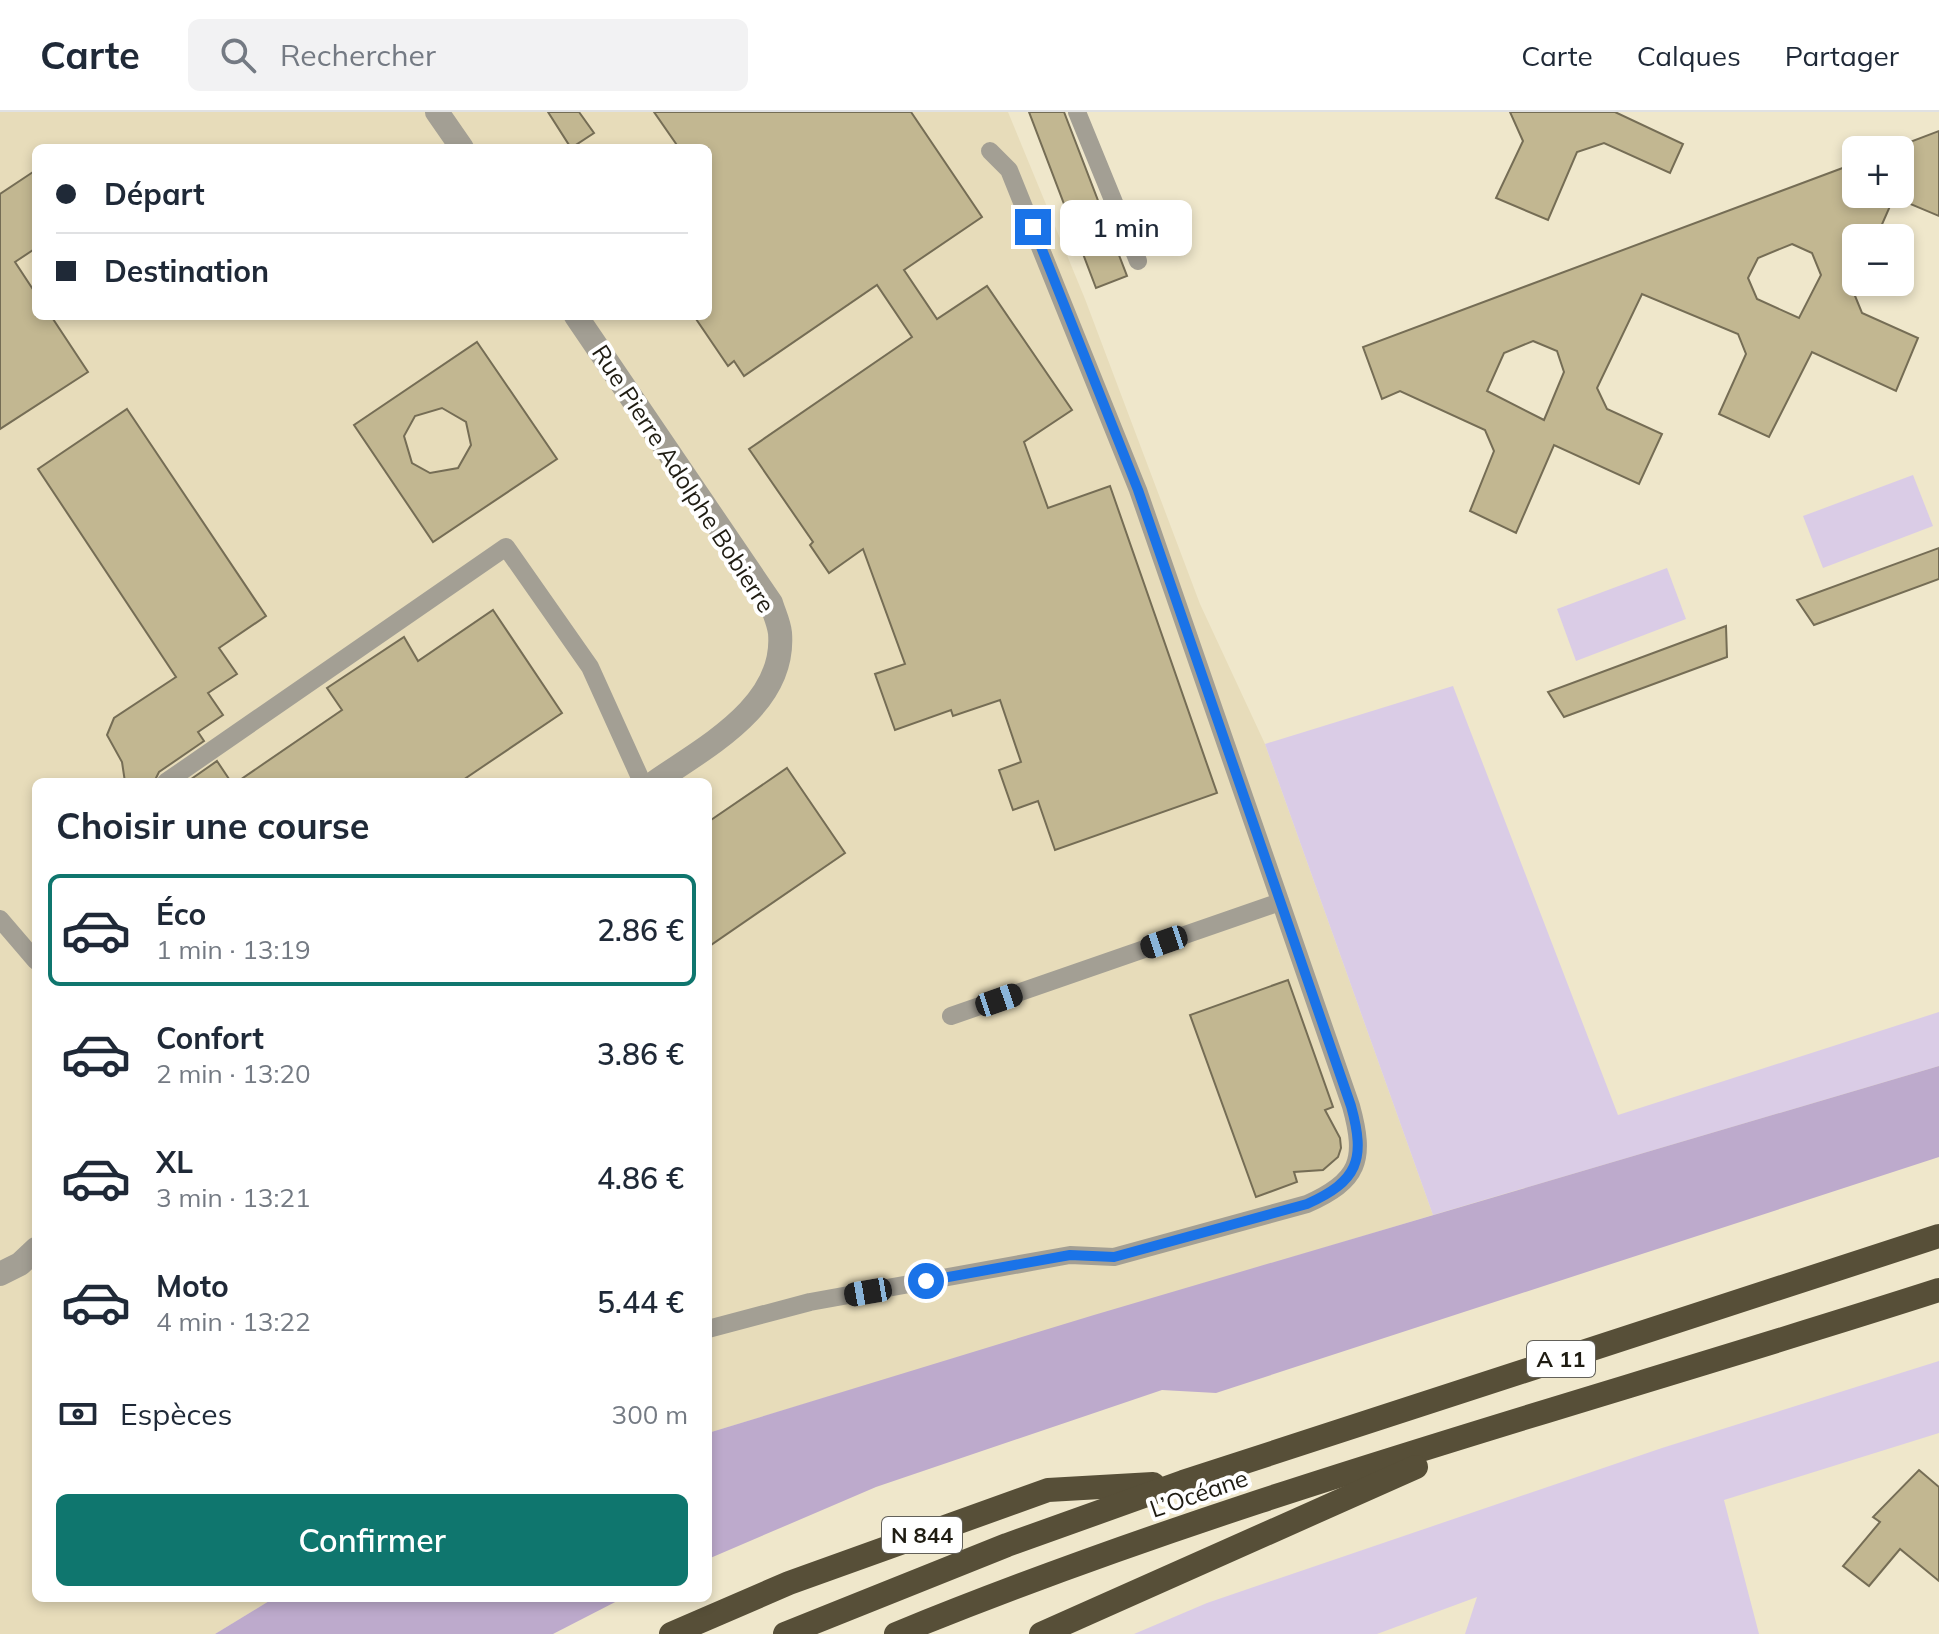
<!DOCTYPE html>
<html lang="fr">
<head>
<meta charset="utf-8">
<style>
  body { margin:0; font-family:Mulish,sans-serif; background:#f2f2f3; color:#1f2937; height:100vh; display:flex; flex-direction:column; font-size:30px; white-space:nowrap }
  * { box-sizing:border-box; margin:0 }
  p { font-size:26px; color:#747a83 }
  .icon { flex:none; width:44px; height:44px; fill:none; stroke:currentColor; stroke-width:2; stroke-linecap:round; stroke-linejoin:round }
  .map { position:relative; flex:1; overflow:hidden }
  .side { position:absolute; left:32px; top:666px; width:680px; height:824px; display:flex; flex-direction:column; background:#fff; border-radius:12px; box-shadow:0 4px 12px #0003 }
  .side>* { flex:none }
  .hud { position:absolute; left:32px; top:32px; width:680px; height:176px; border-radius:12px; box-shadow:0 4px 12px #0003; display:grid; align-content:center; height:176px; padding:0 24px; background:#fff }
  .controls { position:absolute; left:1842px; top:24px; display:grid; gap:16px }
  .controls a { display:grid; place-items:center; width:72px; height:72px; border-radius:12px; background:#fff; box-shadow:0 4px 12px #0003; font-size:40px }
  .end { position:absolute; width:36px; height:36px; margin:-18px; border:10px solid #1a73e8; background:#fff; box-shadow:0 0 0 4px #fff }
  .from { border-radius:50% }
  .bubble { position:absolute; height:56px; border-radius:12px; background:#fff; box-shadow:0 4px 12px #0003; font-size:26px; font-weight:600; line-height:56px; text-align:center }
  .car { position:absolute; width:24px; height:48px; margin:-24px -12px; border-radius:10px; box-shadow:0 0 6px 2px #0007; background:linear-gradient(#222 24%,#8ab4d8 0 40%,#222 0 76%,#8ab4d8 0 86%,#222 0) }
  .hud b { display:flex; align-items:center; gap:28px; height:76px; font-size:30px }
  .hud b+b { border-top:2px solid #e0e1e3 }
  .hud i { width:20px; height:20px; background:#1f2937 }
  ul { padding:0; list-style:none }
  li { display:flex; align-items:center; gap:24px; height:112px; margin:0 16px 12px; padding:0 8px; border:4px solid transparent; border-radius:12px }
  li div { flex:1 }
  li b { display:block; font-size:30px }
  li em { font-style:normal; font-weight:600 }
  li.selected { border-color:#0f766e }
  li>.icon { width:72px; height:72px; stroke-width:1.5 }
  h2 { padding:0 24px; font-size:36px; line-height:96px }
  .pay { display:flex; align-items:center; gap:20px; height:88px; padding:0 24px; font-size:30px }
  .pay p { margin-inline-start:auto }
  .primary-button { display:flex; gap:16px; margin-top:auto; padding:16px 24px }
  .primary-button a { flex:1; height:92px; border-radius:12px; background:#0f766e; color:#fff; font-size:32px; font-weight:600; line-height:92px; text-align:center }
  header { display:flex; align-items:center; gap:48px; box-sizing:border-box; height:112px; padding:0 40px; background:#fff; border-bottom:2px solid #e0e1e3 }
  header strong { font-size:38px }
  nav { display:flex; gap:44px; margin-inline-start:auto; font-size:28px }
  .search { width:560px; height:72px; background:#f2f2f3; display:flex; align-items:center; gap:20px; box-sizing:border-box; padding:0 28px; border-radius:12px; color:#747a83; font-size:30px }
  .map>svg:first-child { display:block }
</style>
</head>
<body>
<header>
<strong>Carte</strong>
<div class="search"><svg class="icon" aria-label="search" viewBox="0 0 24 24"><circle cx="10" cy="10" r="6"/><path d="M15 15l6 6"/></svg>Rechercher</div>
<nav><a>Carte</a><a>Calques</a><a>Partager</a></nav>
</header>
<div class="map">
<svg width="1939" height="1522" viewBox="0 0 1939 1522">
  <rect width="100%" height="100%" fill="#efe7cb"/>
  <path fill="#e7dcba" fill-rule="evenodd" d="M0,0h1008l77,187 115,305 65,140 168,471 -725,218v-651h-672v816h238l-59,36h-215zM36,36h672v168h-672z"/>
  <g fill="#dacce6">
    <polygon points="1913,363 1933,414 1823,456 1803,404"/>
    <polygon points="1667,456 1686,507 1576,549 1557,497"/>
    <polygon points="1453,574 1618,1003 1939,900 1939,954 1433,1103 1265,632"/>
    <polygon points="1939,1249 1939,1321 1724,1388 1759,1522 1465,1522 1477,1485 1377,1522 1134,1522 1207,1491 1662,1336"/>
  </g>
  <g fill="#bdaacc">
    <polygon points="1939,954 1939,1045 1216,1281 1162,1278 876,1375 708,1447 708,1321 1094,1203"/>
    <polygon points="274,1486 623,1486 553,1522 215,1522"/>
  </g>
  <g fill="#c2b791" stroke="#756d55" stroke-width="2" fill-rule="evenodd">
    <polygon points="548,0 579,0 594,21 571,36"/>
    <polygon points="654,0 911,0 982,105 904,158 937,207 987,174 1072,298 1024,330 1048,396 1110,374 1217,681 1055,738 1038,689 1013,698 999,658 1021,650 1000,588 953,604 951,598 895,618 875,562 905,552 863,437 829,461 810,433 813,430 749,337 912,225 877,173 744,264 734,249 728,254 694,204 708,204 708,36 679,36"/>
    <polygon points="1029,0 1064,0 1127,164 1096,176"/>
    <polygon points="1510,0 1615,0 1683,32 1670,61 1604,31 1577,40 1548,108 1496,86 1523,29"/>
    <path d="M1939,19v85l-45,-19 -18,41h-20l1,44 -4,9 9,22 56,25 -22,53 -84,-39 -43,85 -50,-23 27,-60 -8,-20 -96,-40 -45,94 10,21 55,25 -23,50 -85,-39 -38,88 -46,-22 24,-60 -9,-21 -85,-39 -18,8 -19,-52 493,-184v31h44v-44h-11zM1792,132l20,9 9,22 -22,43 -42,-19 -9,-21 10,-20zM1533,229l24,10 7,21 -20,48 -57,-29 17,-38z"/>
    <polygon points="36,58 36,136 15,150 36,182 36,204 51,204 88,260 0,317 0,82"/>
    <path d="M477,230l80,117 -124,83 -79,-117zM442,296l24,14 5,23 -13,23 -28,5 -18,-10 -8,-27 11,-20z"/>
    <polygon points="127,297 266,504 219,536 237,562 208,581 223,603 198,620 204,629 159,660 154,670 125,670 122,650 107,623 114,606 176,565 38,357"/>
    <polygon points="1939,436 1939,467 1814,513 1797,488"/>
    <polygon points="493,498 562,601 460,670 237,670 342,598 327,576 404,525 418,549"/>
    <polygon points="1726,514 1727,545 1564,605 1548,580"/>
    <polygon points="217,649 231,670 187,670"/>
    <polygon points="787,656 845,741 708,835 708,710"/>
    <polygon points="1288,868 1333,995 1325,998 1340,1026 1341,1036 1338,1045 1323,1058 1294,1060 1297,1070 1256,1085 1190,903"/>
    <polygon points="1919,1358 1939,1375 1939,1469 1900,1437 1869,1474 1843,1454 1880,1410 1873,1405"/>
  </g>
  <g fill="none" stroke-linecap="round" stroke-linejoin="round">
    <g stroke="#a39f94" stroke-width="18">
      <polyline points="1077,0 1138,149"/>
      <polyline points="166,670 506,435 590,555 642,670"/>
      <polyline points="0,807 36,849"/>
      <polyline points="951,904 1280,790"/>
      <path d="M708,1217l102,-27 260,-47 44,2 193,-53c52,-23 59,-44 44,-98l-213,-616 -129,-320 -19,-19"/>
    </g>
    <g stroke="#a39f94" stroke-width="24">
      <polyline points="437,0 462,36"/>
      <path d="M576,204l195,287c3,10 8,20 9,30 6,73 -75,114 -125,149"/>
      <polyline points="0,1162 20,1152 36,1137"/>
    </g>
    <g stroke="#574f38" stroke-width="24">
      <polyline points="671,1522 789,1471 1048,1378 1153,1372"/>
      <polyline points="785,1522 1007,1433 1183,1370 1939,1124"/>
      <path d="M896,1522c339,-139 695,-232 1043,-344"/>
      <polyline points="1041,1522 1416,1355"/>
    </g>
  </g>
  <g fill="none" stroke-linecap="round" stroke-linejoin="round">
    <path stroke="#1a73e8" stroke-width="10" d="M926,1169l144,-26 44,2 193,-53c51,-23 59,-44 44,-98l-213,-616 -105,-263"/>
  </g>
  <g text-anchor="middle" stroke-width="8" stroke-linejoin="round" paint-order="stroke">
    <g fill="#fff" stroke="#626059" stroke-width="2">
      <rect x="1527" y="1229" width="68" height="36" rx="6"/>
      <rect x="882" y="1405" width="80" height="36" rx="6"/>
    </g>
    <g font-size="22" font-weight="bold" fill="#1f1c12">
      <text x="1561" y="1255">A 11</text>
      <text x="922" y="1431">N 844</text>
    </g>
    <g font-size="24" fill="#1f1c12" stroke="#fff">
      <text transform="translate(683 367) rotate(57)" y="8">Rue Pierre Adolphe Bobierre</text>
      <text transform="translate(1199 1382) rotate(-19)" y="8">L’Océane</text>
    </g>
  </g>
</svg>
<div class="controls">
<a>+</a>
<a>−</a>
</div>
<i class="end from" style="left:926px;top:1169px"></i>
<i class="end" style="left:1033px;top:115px"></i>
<div class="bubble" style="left:1060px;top:88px;width:132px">1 min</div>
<i class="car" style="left:1164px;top:830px;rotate:251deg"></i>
<i class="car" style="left:999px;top:888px;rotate:71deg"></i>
<i class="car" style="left:868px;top:1180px;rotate:260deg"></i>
<div class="hud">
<b><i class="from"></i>Départ</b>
<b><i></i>Destination</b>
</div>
<section class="side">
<h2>Choisir une course</h2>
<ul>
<li class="selected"><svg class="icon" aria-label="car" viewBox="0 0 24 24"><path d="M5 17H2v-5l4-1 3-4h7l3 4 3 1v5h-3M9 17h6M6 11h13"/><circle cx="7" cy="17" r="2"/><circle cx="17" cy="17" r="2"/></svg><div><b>Éco</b><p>1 min · 13:19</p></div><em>2.86 €</em></li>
<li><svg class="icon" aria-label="car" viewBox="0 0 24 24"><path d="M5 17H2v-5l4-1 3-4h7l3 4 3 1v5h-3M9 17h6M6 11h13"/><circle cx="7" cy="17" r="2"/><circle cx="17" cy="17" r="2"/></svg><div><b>Confort</b><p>2 min · 13:20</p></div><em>3.86 €</em></li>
<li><svg class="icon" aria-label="car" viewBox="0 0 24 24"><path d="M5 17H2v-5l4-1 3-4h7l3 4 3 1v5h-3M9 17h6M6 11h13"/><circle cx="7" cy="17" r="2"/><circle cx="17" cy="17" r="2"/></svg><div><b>XL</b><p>3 min · 13:21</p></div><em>4.86 €</em></li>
<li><svg class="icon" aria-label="car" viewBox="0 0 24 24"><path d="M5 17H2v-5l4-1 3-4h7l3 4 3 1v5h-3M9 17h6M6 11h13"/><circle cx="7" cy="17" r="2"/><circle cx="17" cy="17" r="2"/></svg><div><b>Moto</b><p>4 min · 13:22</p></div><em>5.44 €</em></li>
</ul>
<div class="pay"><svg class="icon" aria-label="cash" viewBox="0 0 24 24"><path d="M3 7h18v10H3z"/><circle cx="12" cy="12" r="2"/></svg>Espèces<p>300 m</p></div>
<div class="primary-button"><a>Confirmer</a></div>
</section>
</div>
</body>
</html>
